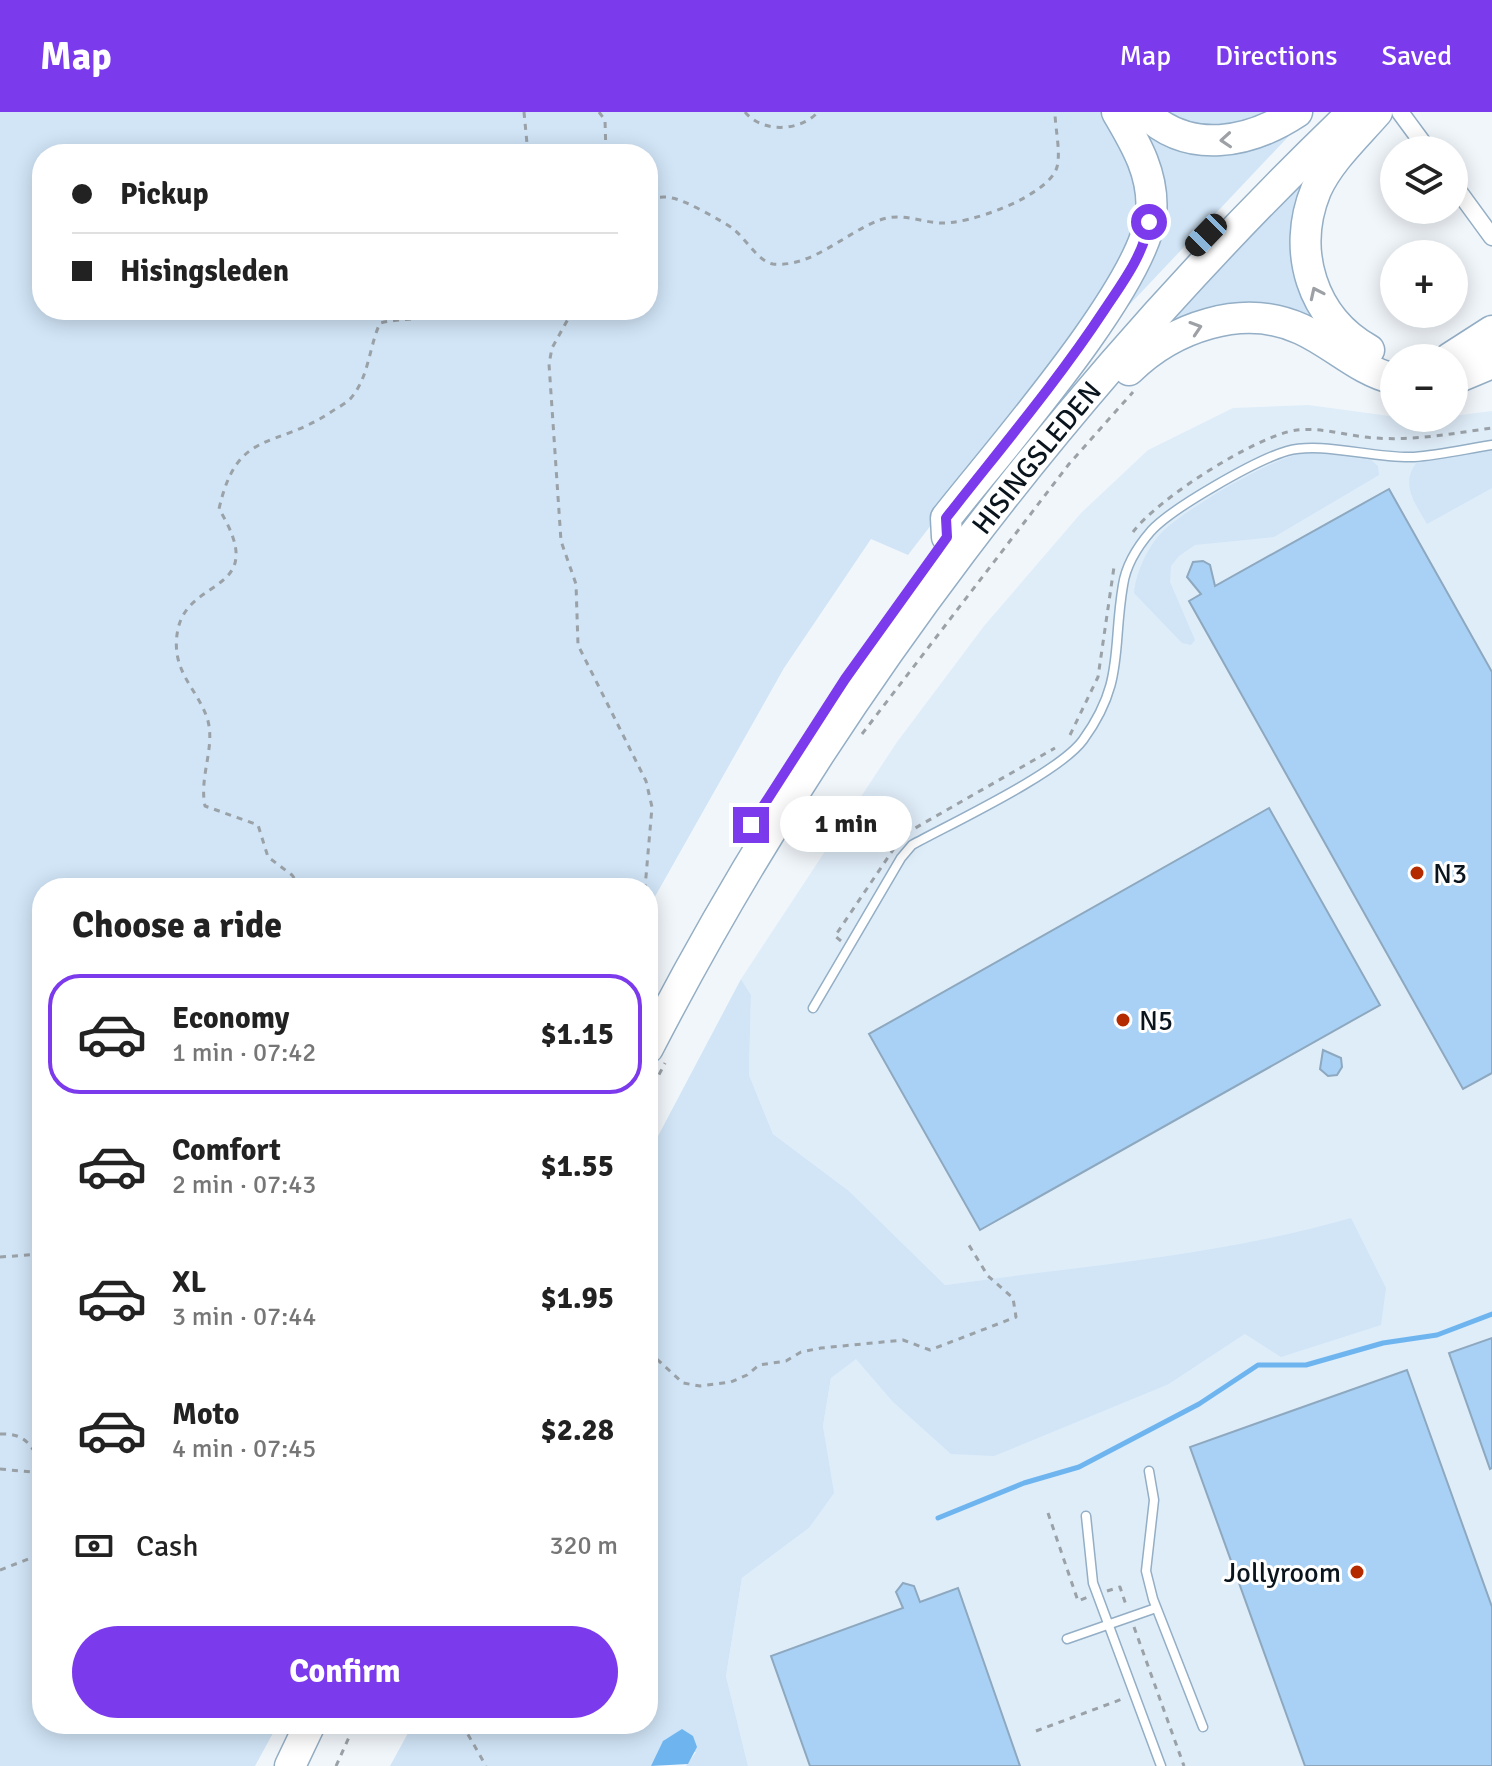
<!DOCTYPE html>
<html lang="en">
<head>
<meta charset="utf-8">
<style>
  body { margin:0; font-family:Signika,sans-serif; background:#f2f2f2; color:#222; height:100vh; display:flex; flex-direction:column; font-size:30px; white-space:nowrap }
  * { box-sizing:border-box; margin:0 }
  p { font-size:26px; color:#767676 }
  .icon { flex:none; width:44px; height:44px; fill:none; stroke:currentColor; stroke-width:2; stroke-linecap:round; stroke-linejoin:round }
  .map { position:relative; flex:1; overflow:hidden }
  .side { position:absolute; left:32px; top:766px; width:626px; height:856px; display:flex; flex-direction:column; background:#fff; border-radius:32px; box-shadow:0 4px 20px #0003 }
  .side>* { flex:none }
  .hud { position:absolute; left:32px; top:32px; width:626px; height:176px; border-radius:32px; box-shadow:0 4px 20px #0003; display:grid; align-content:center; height:176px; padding:0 40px; background:#fff }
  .tools { position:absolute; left:1380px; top:24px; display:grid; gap:16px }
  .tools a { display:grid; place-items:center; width:88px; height:88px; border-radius:50%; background:#fff; box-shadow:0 4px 20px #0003; font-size:40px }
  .end { position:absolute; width:36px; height:36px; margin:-18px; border:10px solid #7c3aed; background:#fff; box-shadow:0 0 0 4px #fff }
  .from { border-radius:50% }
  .bubble { position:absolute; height:56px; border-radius:28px; background:#fff; box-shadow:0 4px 20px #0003; font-size:26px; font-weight:700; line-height:56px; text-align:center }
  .car { position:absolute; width:24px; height:48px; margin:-24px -12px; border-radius:10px; box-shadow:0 0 6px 2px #0007; background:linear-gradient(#222 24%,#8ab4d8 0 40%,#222 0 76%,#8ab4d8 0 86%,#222 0) }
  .hud b { display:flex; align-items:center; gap:28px; height:76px; font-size:30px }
  .hud b+b { border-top:2px solid #e0e0e0 }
  .hud i { width:20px; height:20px; background:#222 }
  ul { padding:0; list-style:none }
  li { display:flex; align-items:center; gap:24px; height:120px; margin:0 16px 12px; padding:0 24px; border:4px solid transparent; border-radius:32px }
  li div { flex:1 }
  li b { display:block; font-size:30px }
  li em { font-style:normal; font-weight:700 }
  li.selected { border-color:#7c3aed }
  li>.icon { width:72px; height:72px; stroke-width:1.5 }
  h2 { padding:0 40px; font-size:36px; line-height:96px }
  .pay { display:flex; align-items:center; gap:20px; height:88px; padding:0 40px; font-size:30px }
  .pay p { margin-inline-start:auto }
  .primary-button { display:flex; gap:16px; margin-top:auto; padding:16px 40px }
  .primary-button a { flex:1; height:92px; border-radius:48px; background:#7c3aed; color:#fff; font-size:32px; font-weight:700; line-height:92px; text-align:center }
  header { display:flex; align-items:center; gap:48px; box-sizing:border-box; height:112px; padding:0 40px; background:#7c3aed; color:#fff }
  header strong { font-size:38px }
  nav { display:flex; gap:44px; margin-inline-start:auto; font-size:28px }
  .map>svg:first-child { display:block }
</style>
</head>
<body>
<header>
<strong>Map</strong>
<nav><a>Map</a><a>Directions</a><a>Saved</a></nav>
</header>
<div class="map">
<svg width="1492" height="1654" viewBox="0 0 1492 1654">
  <rect width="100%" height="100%" fill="#f1f6fb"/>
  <polygon fill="#dfedf9" points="1308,293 1420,308 1492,299 1492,1654 748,1654 726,1564 742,1466 809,1416 833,1381 823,1314 831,1266 856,1246 892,1289 1169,1272 1245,1222 1350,1107 1286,1125 1190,1143 945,1173 849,1079 773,1022 749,963 751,883 741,867 897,630 984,514 1081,401 1148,338 1233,296"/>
  <g fill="#d1e5f7" fill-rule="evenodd">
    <path d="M0,0h1106l25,44 11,66 -38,78 -196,255 -37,-16 -87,129 -136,241v-21h-606v836h236l-23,42h-255zM42,42h606v156h-606z"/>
    <polygon points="1125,0 1166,25 1303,9 1098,226 1146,143"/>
    <polygon points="1153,0 1282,0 1212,24"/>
    <path d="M1328,37l-11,27 1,145c-14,-4 -26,-13 -41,-16 -49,-9 -90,15 -133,35z"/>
    <path d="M1492,338v38l-65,36c-12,-21 -28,-41 -9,-63z"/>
    <path d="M1312,340l59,8 7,6 1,9 -105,62 -79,8 -16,11 -8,10 -1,16 25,58 -4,5 -9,-2 -48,-50c2,-21 14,-47 29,-62 23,-22 118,-80 149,-79z"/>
    <path d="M741,867l10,16 -2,80 24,59 76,57 96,94c136,-19 273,-29 406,-67l35,70 -5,37 -100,32 -36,-23 -76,50 -175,72 -43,-2 -59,-53 -36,-42 -25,19 -8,48 11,67 -25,35 -67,50 -16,98 22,90h-62l10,-14 -39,5 -6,9h-261l23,-42h235v-569z"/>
  </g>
  <polygon fill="#6eb5f0" points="682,1617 693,1624 697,1635 688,1652 651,1654 663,1629"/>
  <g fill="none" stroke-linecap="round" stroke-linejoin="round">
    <polyline stroke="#6eb5f0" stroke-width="5" points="938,1406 1024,1371 1079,1355 1199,1292 1258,1253 1306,1253 1383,1231 1437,1223 1492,1202"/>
  </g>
  <g fill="#a8d1f5" stroke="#8da8bf" stroke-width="2">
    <polygon points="1389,377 1492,560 1492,961 1463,977 1189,489 1201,482 1187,465 1193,450 1203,449 1210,453 1215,474"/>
    <polygon points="1269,696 1380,893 980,1118 869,922"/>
    <polygon points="1323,938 1341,946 1342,955 1337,963 1328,964 1320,957"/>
    <polygon points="1492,1226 1492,1356 1490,1357 1449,1241"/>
    <polygon points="1407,1258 1492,1495 1492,1654 1305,1654 1190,1335"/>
    <polygon points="903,1471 914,1474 920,1490 958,1476 1020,1654 810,1654 771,1544 903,1496 896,1480"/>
  </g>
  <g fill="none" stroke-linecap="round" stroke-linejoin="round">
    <defs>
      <g id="lane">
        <path d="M813,896l88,-150 11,-13c40,-22 147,-72 171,-105 42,-58 29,-91 40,-155 3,-20 15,-39 28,-54 21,-23 105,-71 136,-80 34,-10 88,8 127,6 26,-2 52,-8 78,-12"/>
        <polyline points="1149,1359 1154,1388 1146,1459 1153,1487 1203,1615"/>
        <polyline points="1086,1404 1093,1471 1161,1654"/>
        <polyline points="1067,1527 1156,1496"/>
      </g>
      <g id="street">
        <polyline points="1400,0 1428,38"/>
        <polyline points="1454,73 1492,125"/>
      </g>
      <g id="highway">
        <path d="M1144,0c45,44 106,31 153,0"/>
        <path d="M1369,238c-57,-32 -78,-99 -53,-160 13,-29 40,-54 61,-78"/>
        <polyline points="1450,246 1492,219"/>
        <path d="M1129,258c43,-42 113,-68 172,-41 33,15 57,41 93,50"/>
        <polyline points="1454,267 1492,251"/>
        <path d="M947,425l-1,-19c50,-64 196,-229 205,-303 4,-39 -15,-71 -34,-103"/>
        <path id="s1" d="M648,936c180,-349 422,-665 705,-936"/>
        <polyline points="290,1654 310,1612"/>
      </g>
    </defs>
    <use href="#lane" stroke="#93aec5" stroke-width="11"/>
    <use href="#street" stroke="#93aec5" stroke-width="19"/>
    <use href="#highway" stroke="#93aec5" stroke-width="33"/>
    <g stroke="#9aa1a7" stroke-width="3" stroke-dasharray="6 6" stroke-linecap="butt">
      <polyline points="524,0 528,42"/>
      <polyline points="599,0 605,8 606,42"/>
      <path d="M745,0c17,21 55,20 73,0"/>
      <path d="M648,85c8,1 17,-1 24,1 13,2 50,23 60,30 13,9 26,34 41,36 39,4 73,-32 107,-44 21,-8 40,2 60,3 28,2 109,-27 117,-56 4,-15 -2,-39 -2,-55"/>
      <polyline points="573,198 552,236 549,252 561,429 576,472 578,533 646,669 652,695 645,776"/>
      <path d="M1133,420c24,-33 124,-97 164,-102 27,-3 53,7 79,8 38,3 79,-5 116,-10"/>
      <polyline points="862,622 1069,352 1133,280"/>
      <polyline points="1070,623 1098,565 1114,455"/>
      <path d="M301,776l-9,-13 -24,-18 -10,-32 -53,-19c-6,-29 10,-58 3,-85 -9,-32 -39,-49 -30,-92 11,-53 93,-35 41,-120 18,-81 55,-59 112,-97 6,-4 16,-9 20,-14 18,-21 18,-51 29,-75 26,-6 53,-2 77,-13"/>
      <polyline points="841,829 835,824 903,723 1055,636"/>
      <polyline points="648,984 665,951"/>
      <polyline points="0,1145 42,1142"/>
      <polyline points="648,1239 683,1271 700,1274 731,1270 747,1263 759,1253 786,1249 801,1240 821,1236 903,1228 930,1238 1016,1205 1013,1186 988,1164 967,1130"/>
      <path d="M0,1322c25,-1 30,10 42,30"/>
      <polyline points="0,1357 42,1361"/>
      <polyline points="1048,1401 1078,1489 1088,1485"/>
      <polyline points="0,1458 31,1446 42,1437"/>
      <polyline points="1107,1479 1120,1475 1127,1496"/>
      <polyline points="1134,1515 1184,1654"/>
      <polyline points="462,1612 486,1654"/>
      <polyline points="1036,1619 1125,1586"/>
      <polyline points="336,1654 355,1612"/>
    </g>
    <use href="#lane" stroke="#fff" stroke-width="8"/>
    <use href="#street" stroke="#fff" stroke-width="16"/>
    <use href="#highway" stroke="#fff" stroke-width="30"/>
  </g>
  <defs><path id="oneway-chevron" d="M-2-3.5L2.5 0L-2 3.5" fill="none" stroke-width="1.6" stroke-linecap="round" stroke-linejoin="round" transform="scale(2)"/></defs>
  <g stroke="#9da1a5">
    <use href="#oneway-chevron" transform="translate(1226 28) rotate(176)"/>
    <use href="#oneway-chevron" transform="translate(1316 181) rotate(-115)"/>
    <use href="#oneway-chevron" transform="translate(1196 216) rotate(-18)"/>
  </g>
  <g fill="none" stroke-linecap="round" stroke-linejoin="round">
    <path stroke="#7c3aed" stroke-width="10" d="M751,713l94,-146 102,-142 -1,-19c54,-69 111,-136 159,-209 18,-27 39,-55 44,-87"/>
  </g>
  <g fill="#b52b00" stroke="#fff" stroke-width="3">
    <circle cx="1417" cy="761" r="8"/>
    <circle cx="1123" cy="908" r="8"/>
    <circle cx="1357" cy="1460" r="8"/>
  </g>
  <g text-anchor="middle" stroke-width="6" stroke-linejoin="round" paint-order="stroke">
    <g font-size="28" fill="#0a141d" stroke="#fff">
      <text dy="10" stroke="none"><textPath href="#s1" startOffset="708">HISINGSLEDEN</textPath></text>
    </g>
    <g font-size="28" fill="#0a141d" stroke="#fff" text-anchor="start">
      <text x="1433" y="771">N3</text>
      <text x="1139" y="918">N5</text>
      <text x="1341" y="1470" text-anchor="end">Jollyroom</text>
    </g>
  </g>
</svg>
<div class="tools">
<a><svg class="icon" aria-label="layers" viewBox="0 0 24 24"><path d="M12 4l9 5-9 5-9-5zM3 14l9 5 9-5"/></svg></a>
<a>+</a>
<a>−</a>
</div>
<i class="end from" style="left:1149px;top:110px"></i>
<i class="end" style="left:751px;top:713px"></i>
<div class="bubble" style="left:780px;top:684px;width:132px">1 min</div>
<i class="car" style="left:1206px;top:123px;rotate:224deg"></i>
<div class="hud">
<b><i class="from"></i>Pickup</b>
<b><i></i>Hisingsleden</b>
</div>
<section class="side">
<h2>Choose a ride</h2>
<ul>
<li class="selected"><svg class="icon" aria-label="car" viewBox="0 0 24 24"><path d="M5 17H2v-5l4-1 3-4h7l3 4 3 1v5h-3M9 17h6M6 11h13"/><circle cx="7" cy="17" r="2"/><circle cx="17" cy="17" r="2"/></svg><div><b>Economy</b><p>1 min · 07:42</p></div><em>$1.15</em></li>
<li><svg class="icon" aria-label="car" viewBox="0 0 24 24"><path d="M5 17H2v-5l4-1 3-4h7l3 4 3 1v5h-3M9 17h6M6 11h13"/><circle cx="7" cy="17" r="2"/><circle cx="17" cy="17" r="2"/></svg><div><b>Comfort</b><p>2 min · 07:43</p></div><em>$1.55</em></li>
<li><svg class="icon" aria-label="car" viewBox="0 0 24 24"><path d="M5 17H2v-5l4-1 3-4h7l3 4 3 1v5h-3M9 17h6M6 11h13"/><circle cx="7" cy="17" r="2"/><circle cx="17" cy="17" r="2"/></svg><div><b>XL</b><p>3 min · 07:44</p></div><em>$1.95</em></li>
<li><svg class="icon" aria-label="car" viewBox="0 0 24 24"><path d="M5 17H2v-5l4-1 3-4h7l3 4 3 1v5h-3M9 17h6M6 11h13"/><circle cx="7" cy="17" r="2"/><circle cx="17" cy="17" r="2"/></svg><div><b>Moto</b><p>4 min · 07:45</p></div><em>$2.28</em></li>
</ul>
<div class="pay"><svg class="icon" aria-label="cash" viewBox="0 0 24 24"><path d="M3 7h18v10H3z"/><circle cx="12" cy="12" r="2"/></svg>Cash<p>320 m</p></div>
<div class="primary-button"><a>Confirm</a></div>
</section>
</div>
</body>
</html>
